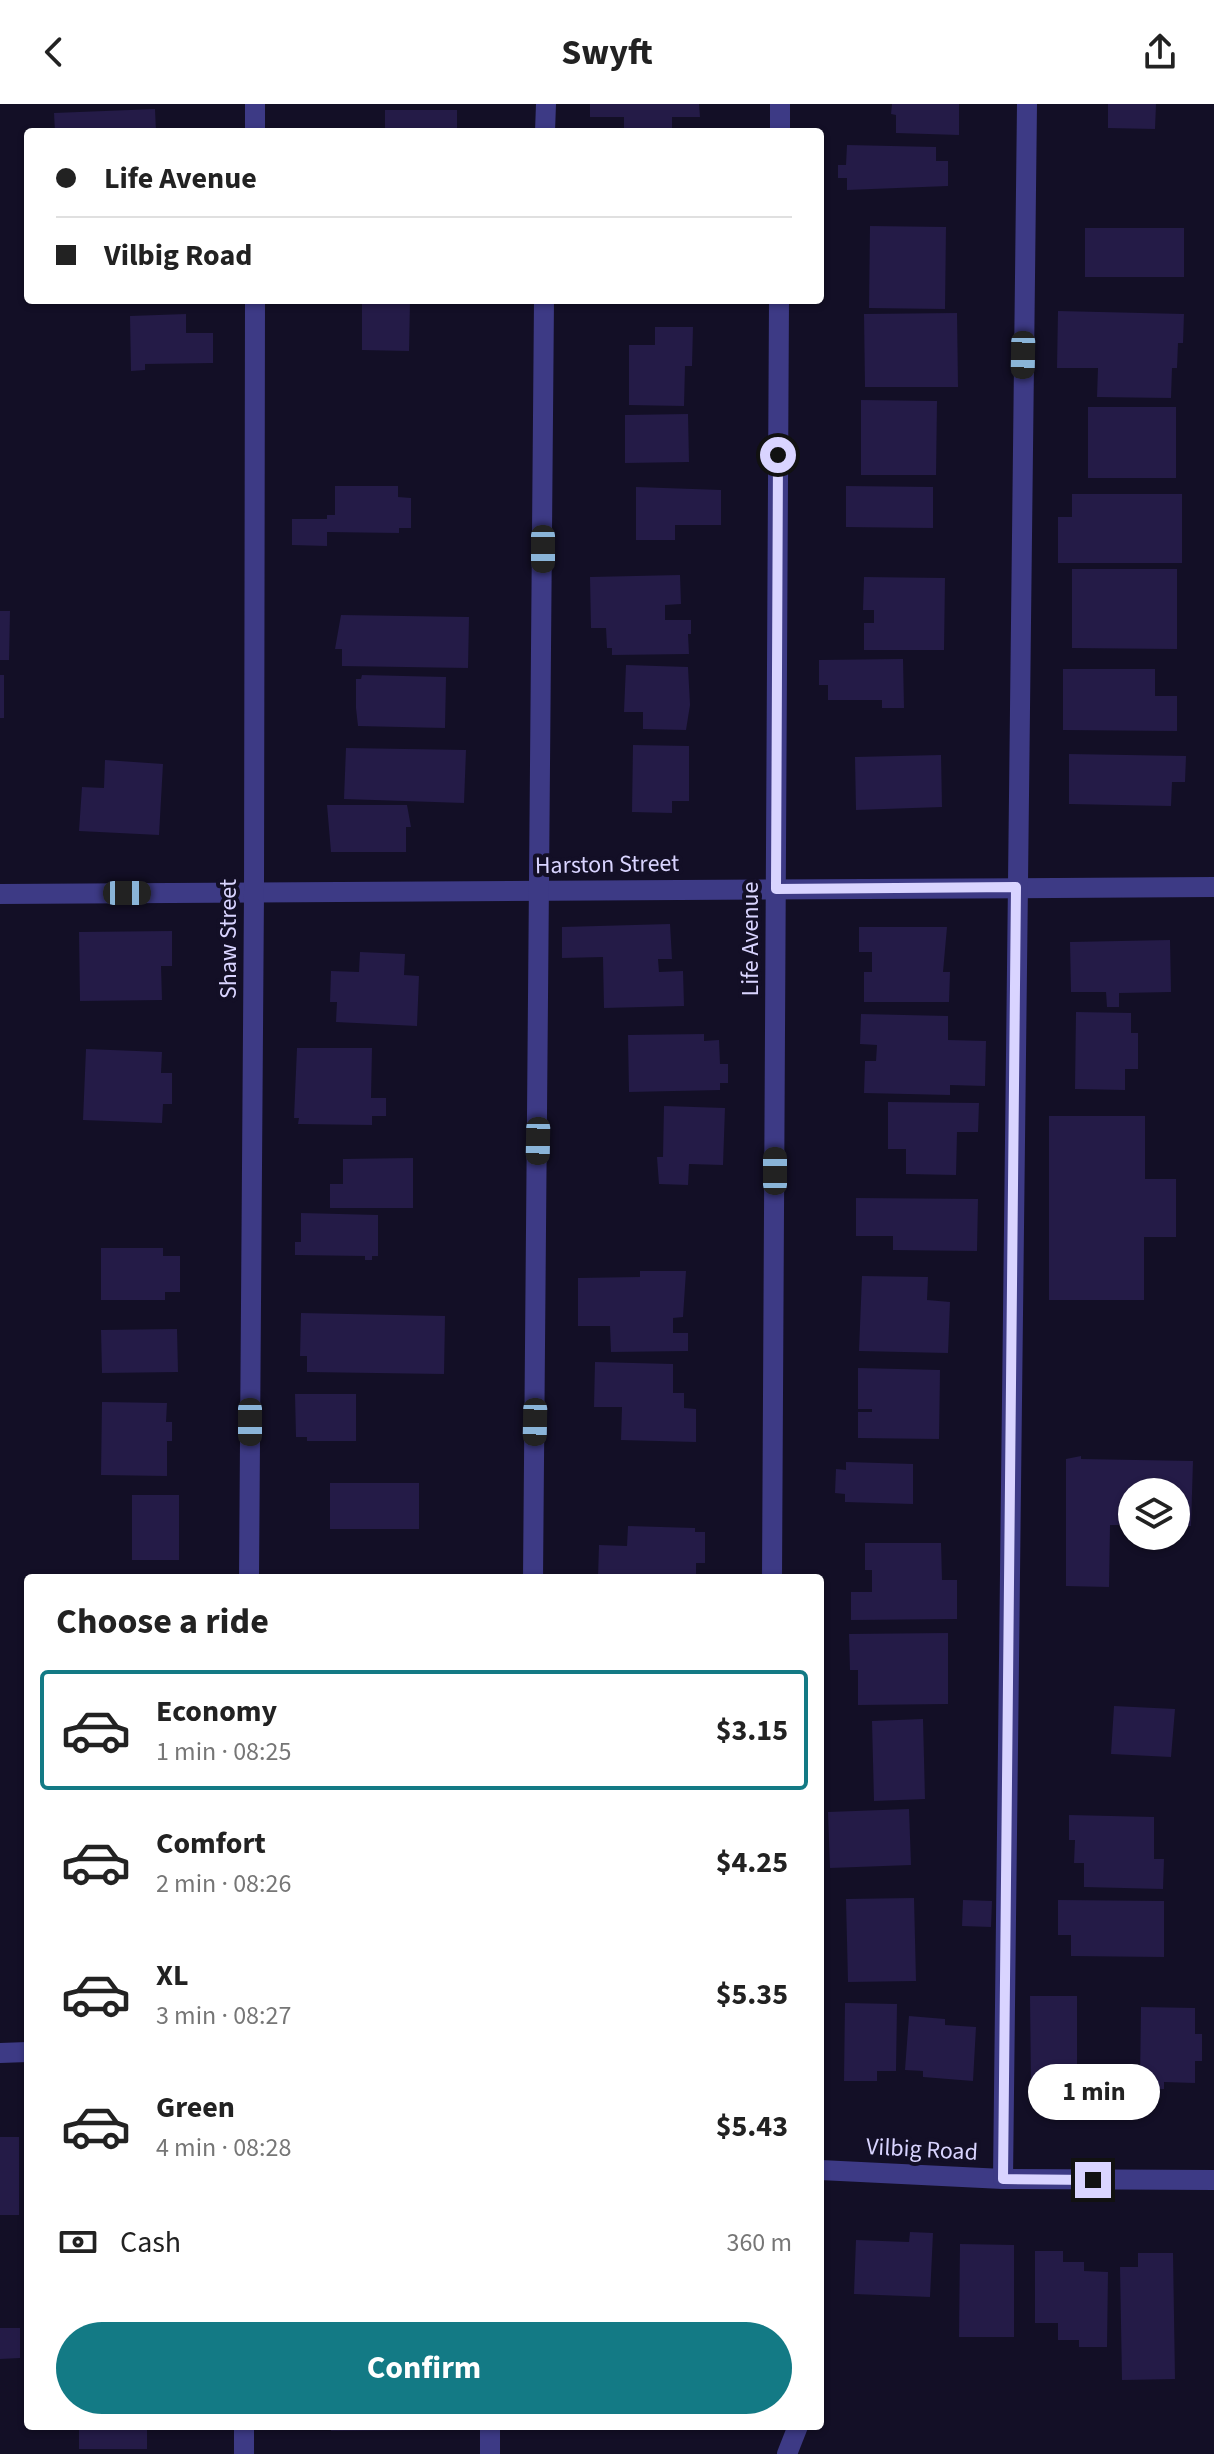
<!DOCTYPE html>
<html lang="en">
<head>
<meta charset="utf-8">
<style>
  body { margin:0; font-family:"Source Sans 3",sans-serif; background:#f2f2f2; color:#222; height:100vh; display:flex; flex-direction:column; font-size:30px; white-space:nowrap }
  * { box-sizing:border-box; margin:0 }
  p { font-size:26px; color:#767676 }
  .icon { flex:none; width:44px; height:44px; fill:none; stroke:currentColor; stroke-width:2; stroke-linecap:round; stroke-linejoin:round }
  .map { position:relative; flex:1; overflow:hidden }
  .details { position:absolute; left:24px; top:1470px; width:800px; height:856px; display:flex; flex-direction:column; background:#fff; border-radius:8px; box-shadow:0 2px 6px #0004 }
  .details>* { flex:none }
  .top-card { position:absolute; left:24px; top:24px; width:800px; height:176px; border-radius:8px; box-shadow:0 2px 6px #0004; display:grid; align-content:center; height:176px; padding:0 32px; background:#fff }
  .fabs { position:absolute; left:1118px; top:1374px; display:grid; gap:16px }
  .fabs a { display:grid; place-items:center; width:72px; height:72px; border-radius:50%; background:#fff; box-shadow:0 2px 6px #0004; font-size:40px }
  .end { position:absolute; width:36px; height:36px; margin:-18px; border:10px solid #d9d4ff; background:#111; box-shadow:0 0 0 4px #111 }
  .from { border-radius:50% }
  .bubble { position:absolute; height:56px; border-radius:28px; background:#fff; box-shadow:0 2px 6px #0004; font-size:26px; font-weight:700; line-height:56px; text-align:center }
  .car { position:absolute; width:24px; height:48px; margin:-24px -12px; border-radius:10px; box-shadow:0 0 6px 2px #0007; background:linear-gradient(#222 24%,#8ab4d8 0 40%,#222 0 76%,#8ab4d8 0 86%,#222 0) }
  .top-card b { display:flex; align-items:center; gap:28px; height:76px; font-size:30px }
  .top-card b+b { border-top:2px solid #e0e0e0 }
  .top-card i { width:20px; height:20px; background:#222 }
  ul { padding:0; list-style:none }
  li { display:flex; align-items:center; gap:24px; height:120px; margin:0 16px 12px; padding:0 16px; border:4px solid transparent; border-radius:8px }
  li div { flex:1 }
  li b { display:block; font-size:30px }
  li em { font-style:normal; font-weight:700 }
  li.active { border-color:#137a85 }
  li>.icon { width:72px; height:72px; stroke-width:1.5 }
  h2 { padding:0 32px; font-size:36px; line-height:96px }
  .pay { display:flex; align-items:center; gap:20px; height:88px; padding:0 32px; font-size:30px }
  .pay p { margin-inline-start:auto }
  .action { display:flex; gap:16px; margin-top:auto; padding:16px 32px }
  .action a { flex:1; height:92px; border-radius:48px; background:#137a85; color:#fff; font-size:32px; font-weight:700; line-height:92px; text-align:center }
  header { display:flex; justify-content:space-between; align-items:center; height:104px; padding:0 32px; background:#fff; font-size:36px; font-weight:700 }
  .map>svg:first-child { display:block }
</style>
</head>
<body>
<header><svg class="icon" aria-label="back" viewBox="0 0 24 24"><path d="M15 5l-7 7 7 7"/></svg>Swyft<svg class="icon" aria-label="share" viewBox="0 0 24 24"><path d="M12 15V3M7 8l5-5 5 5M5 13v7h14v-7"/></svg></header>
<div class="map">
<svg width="1214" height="2350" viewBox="0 0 1214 2350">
  <rect width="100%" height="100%" fill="#130f26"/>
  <g fill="#241b47">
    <polygon points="590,0 699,0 700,13 672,13 672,26 624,26 624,13 590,13"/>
    <polygon points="892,0 959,0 959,31 896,29 896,11 891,10"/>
    <polygon points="1108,0 1156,0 1155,25 1108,24"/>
    <polygon points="155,5 156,28 55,28 54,9"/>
    <rect x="385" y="6" width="72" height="22"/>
    <polygon points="847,41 936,43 936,57 948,57 948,82 847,86 847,74 838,74 838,61 846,61"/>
    <polygon points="870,122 946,123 945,205 869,204"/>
    <rect x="1085" y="124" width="99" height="49"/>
    <polygon points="362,196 410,196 409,247 362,246"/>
    <polygon points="1058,207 1184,210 1183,239 1178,239 1177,264 1172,264 1171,294 1097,293 1098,264 1057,264"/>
    <polygon points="957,209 958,283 865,283 864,210"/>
    <polygon points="186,210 186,229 213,229 213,259 145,260 145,266 131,267 130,212"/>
    <polygon points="655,223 693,223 692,262 685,262 684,302 629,301 629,241 655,241"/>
    <polygon points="861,296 937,297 936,371 861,371"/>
    <rect x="1088" y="303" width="88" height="71"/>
    <polygon points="688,310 689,358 625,359 625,311"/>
    <polygon points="335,382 398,382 398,393 411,394 411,424 399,424 399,429 327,428 327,442 292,441 292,415 327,415 327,411 335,411"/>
    <polygon points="846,382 933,383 933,424 846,423"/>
    <polygon points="636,383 721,386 721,421 675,421 675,436 636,436"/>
    <polygon points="1072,390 1182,390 1182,459 1058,459 1058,413 1072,413"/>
    <polygon points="1072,465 1177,465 1177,545 1072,544"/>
    <polygon points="680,471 681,500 665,501 665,516 691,516 691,530 688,530 689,550 612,551 612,544 607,544 606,524 591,524 590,473"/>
    <polygon points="864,473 945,474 944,546 864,546 864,519 874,519 874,506 863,506"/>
    <polygon points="0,507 10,507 9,556 0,556"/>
    <polygon points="341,511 469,513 468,564 342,562 342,545 335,545"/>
    <polygon points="903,555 904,604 882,604 882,596 828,596 828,581 819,581 819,556"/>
    <polygon points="626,561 688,563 690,601 686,626 643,625 643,608 624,608"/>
    <polygon points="1063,565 1155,565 1155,592 1177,592 1177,627 1063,626"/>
    <rect x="0" y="571" width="4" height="43"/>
    <polygon points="362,571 446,573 445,624 358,622 356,604 356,575 361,575"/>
    <polygon points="633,641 689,642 689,697 672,697 672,709 632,708"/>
    <polygon points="346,644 466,646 464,699 344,695"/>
    <polygon points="1069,650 1186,652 1185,678 1172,678 1171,702 1069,700"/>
    <polygon points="941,651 942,703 856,706 855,653"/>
    <polygon points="105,656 163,660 159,731 79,727 82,683 104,684"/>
    <polygon points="327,701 407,701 411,723 406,723 406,748 331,748"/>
    <polygon points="670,820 672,855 658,855 659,868 683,867 684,902 604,904 603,853 562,854 562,823"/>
    <polygon points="859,823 947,823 943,868 950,868 949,898 864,898 864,868 872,868 872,848 859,848"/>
    <polygon points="172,827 172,862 161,862 162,896 80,897 79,828"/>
    <polygon points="1170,836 1171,888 1119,889 1119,903 1107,903 1106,888 1071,888 1070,838"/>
    <polygon points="360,848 405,850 404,871 419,872 417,922 336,918 337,898 330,898 331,867 359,868"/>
    <polygon points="1076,908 1131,909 1131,929 1138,929 1138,965 1125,965 1125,986 1075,985"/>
    <polygon points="861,910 948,912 948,936 986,937 985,982 950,981 950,991 864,989 865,957 876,957 877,941 860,940"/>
    <polygon points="704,930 704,937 719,936 720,960 728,960 728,979 720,979 720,986 629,988 628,931"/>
    <polygon points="297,944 372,944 371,994 386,994 386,1012 372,1012 372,1021 298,1020 299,1014 294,1014"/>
    <polygon points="86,945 162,948 161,969 172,969 172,1000 163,1000 162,1019 83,1016"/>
    <polygon points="888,998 979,999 978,1028 957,1028 956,1071 906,1070 906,1045 888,1045"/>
    <polygon points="664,1002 725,1004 723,1061 689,1060 688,1081 659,1080 657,1053 663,1053"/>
    <polygon points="1049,1012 1145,1012 1145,1075 1176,1075 1176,1133 1144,1133 1144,1196 1049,1196"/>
    <polygon points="413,1054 413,1104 330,1104 330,1080 343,1080 343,1055"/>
    <polygon points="856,1094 978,1095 977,1147 893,1146 893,1132 856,1132"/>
    <polygon points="301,1109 378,1111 378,1152 372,1152 372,1156 365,1156 365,1152 295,1151 295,1138 301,1138"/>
    <polygon points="101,1144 163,1144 163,1152 180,1152 180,1188 165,1188 165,1196 101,1196"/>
    <polygon points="640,1167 686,1167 683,1213 673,1214 673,1229 688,1229 688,1247 611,1248 610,1222 578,1222 578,1174 640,1173"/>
    <polygon points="862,1172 928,1173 927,1196 950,1198 948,1249 859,1247"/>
    <polygon points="301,1209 445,1212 444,1270 307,1268 307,1252 300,1252"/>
    <polygon points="177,1225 178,1268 102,1269 101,1226"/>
    <polygon points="595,1258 673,1260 673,1289 684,1289 684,1304 696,1305 696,1338 621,1336 622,1303 594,1303"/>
    <polygon points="858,1264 940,1266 939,1335 858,1334 858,1308 872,1308 872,1305 858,1305"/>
    <polygon points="295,1290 356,1290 356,1337 307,1337 307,1333 296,1333"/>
    <polygon points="102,1298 167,1299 166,1318 172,1318 172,1337 167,1337 167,1372 101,1371"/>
    <polygon points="1081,1352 1081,1355 1193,1357 1191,1422 1176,1422 1176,1388 1132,1388 1132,1421 1110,1421 1109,1483 1066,1482 1066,1355"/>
    <polygon points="846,1358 913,1360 913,1400 845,1398 845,1390 835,1389 836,1365 846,1366"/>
    <rect x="330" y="1379" width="89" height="46"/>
    <rect x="132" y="1391" width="47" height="65"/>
    <polygon points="628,1422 695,1424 695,1428 705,1428 705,1459 696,1459 696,1474 598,1474 599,1441 627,1442"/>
    <polygon points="865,1439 941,1439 942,1476 957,1476 957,1515 851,1516 851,1488 872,1488 872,1466 865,1466"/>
    <polygon points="948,1529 948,1600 858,1601 858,1566 850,1566 849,1530"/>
    <polygon points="1114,1602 1175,1605 1171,1653 1111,1650"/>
    <polygon points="923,1615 925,1695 874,1697 872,1617"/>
    <polygon points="909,1705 911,1761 830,1764 828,1708"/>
    <polygon points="1069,1711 1154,1713 1154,1755 1164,1755 1163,1785 1084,1783 1084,1759 1074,1759 1075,1736 1069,1736"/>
    <polygon points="914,1794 916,1877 848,1878 846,1795"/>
    <polygon points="963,1796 992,1797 991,1823 962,1822"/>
    <polygon points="1058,1796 1164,1797 1164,1853 1071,1852 1071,1831 1058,1831"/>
    <polygon points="1030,1892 1077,1892 1077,1992 1051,1992 1051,1982 1031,1983"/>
    <polygon points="845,1899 897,1900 896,1967 877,1967 877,1977 844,1977"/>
    <polygon points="1141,1903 1195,1904 1195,1930 1202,1930 1202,1957 1195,1957 1195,1979 1164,1978 1164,1985 1150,1985 1150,1979 1140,1979"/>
    <polygon points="909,1912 945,1915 945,1921 976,1923 973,1977 923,1973 923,1967 905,1966"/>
    <rect x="0" y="2033" width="19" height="78"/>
    <polygon points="910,2128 933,2129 930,2193 854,2190 856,2136 909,2138"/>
    <polygon points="960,2140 1014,2141 1014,2233 959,2233"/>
    <polygon points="1035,2147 1063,2147 1063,2158 1084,2158 1084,2167 1108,2168 1107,2243 1079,2243 1079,2236 1058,2236 1058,2219 1035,2219"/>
    <polygon points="1138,2149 1173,2149 1175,2275 1122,2276 1120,2163 1138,2163"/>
    <polygon points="0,2224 20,2224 20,2254 0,2255"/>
    <rect x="79" y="2322" width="68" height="23"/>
    <polygon points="331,2322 441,2322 441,2326 331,2327"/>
  </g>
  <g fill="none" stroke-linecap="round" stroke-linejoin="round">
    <g stroke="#3d3a85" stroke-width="20">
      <polyline points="255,28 255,0"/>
      <polyline points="545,28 546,0"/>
      <polyline points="780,28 780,0"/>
      <polyline points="0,790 1214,783"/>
      <polyline points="249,1474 254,789 255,196"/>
      <polyline points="533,1474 544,196"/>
      <polyline points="772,1474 779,196"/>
      <polyline points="0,1949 28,1948"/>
      <polyline points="820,2066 1003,2075 1214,2076"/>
      <polyline points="1003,2075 1027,0"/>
      <polyline points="490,2322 490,2350"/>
      <polyline points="244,2350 244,2322"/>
      <polyline points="787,2350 798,2322"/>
    </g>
  </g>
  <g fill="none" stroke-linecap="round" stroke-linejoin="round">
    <polyline stroke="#d9d4ff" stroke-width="10" points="778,351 776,785 1016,783 1003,2075 1093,2076"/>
  </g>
  <g text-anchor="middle" stroke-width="8" stroke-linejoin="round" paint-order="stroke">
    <g font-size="24" fill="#d9d4ff" stroke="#130f26">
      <text transform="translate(607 760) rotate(-1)" y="8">Harston Street</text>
      <text transform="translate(228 835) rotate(-90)" y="8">Shaw Street</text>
      <text transform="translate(750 835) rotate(-90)" y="8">Life Avenue</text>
      <text transform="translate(922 2045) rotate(3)" y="8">Vilbig Road</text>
    </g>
  </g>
</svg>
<div class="fabs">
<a><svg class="icon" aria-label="layers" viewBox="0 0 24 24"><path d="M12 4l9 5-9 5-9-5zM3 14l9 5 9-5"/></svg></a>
</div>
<i class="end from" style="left:778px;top:351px"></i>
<i class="end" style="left:1093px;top:2076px"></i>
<div class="bubble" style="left:1028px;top:1960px;width:132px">1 min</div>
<i class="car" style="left:1023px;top:251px;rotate:181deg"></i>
<i class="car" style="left:543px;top:445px;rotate:180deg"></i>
<i class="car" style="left:127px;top:789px;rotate:90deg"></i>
<i class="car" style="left:538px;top:1037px;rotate:181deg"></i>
<i class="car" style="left:775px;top:1067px;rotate:0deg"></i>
<i class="car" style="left:250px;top:1318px;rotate:180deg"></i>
<i class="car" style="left:535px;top:1318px;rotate:181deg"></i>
<div class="top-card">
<b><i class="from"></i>Life Avenue</b>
<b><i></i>Vilbig Road</b>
</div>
<section class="details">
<h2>Choose a ride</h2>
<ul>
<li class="active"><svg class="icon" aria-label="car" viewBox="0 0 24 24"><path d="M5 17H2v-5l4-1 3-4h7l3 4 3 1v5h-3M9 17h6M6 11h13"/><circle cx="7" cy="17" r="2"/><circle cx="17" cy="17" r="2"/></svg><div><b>Economy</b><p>1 min · 08:25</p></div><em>$3.15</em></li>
<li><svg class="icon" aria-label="car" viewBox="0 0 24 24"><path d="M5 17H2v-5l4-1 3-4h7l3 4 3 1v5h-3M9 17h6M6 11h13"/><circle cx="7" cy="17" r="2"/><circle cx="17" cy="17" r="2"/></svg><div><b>Comfort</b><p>2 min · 08:26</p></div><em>$4.25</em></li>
<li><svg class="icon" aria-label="car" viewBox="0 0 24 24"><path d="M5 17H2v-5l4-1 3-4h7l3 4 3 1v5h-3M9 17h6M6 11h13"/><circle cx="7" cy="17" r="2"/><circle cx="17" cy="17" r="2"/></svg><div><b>XL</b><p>3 min · 08:27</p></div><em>$5.35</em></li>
<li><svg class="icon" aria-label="car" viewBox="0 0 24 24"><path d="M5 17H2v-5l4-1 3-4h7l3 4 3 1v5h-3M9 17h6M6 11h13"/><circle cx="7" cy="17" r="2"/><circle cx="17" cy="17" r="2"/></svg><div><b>Green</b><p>4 min · 08:28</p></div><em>$5.43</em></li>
</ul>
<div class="pay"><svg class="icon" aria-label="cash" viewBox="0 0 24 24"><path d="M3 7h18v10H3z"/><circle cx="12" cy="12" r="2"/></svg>Cash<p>360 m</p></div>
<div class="action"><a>Confirm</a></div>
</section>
</div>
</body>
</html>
